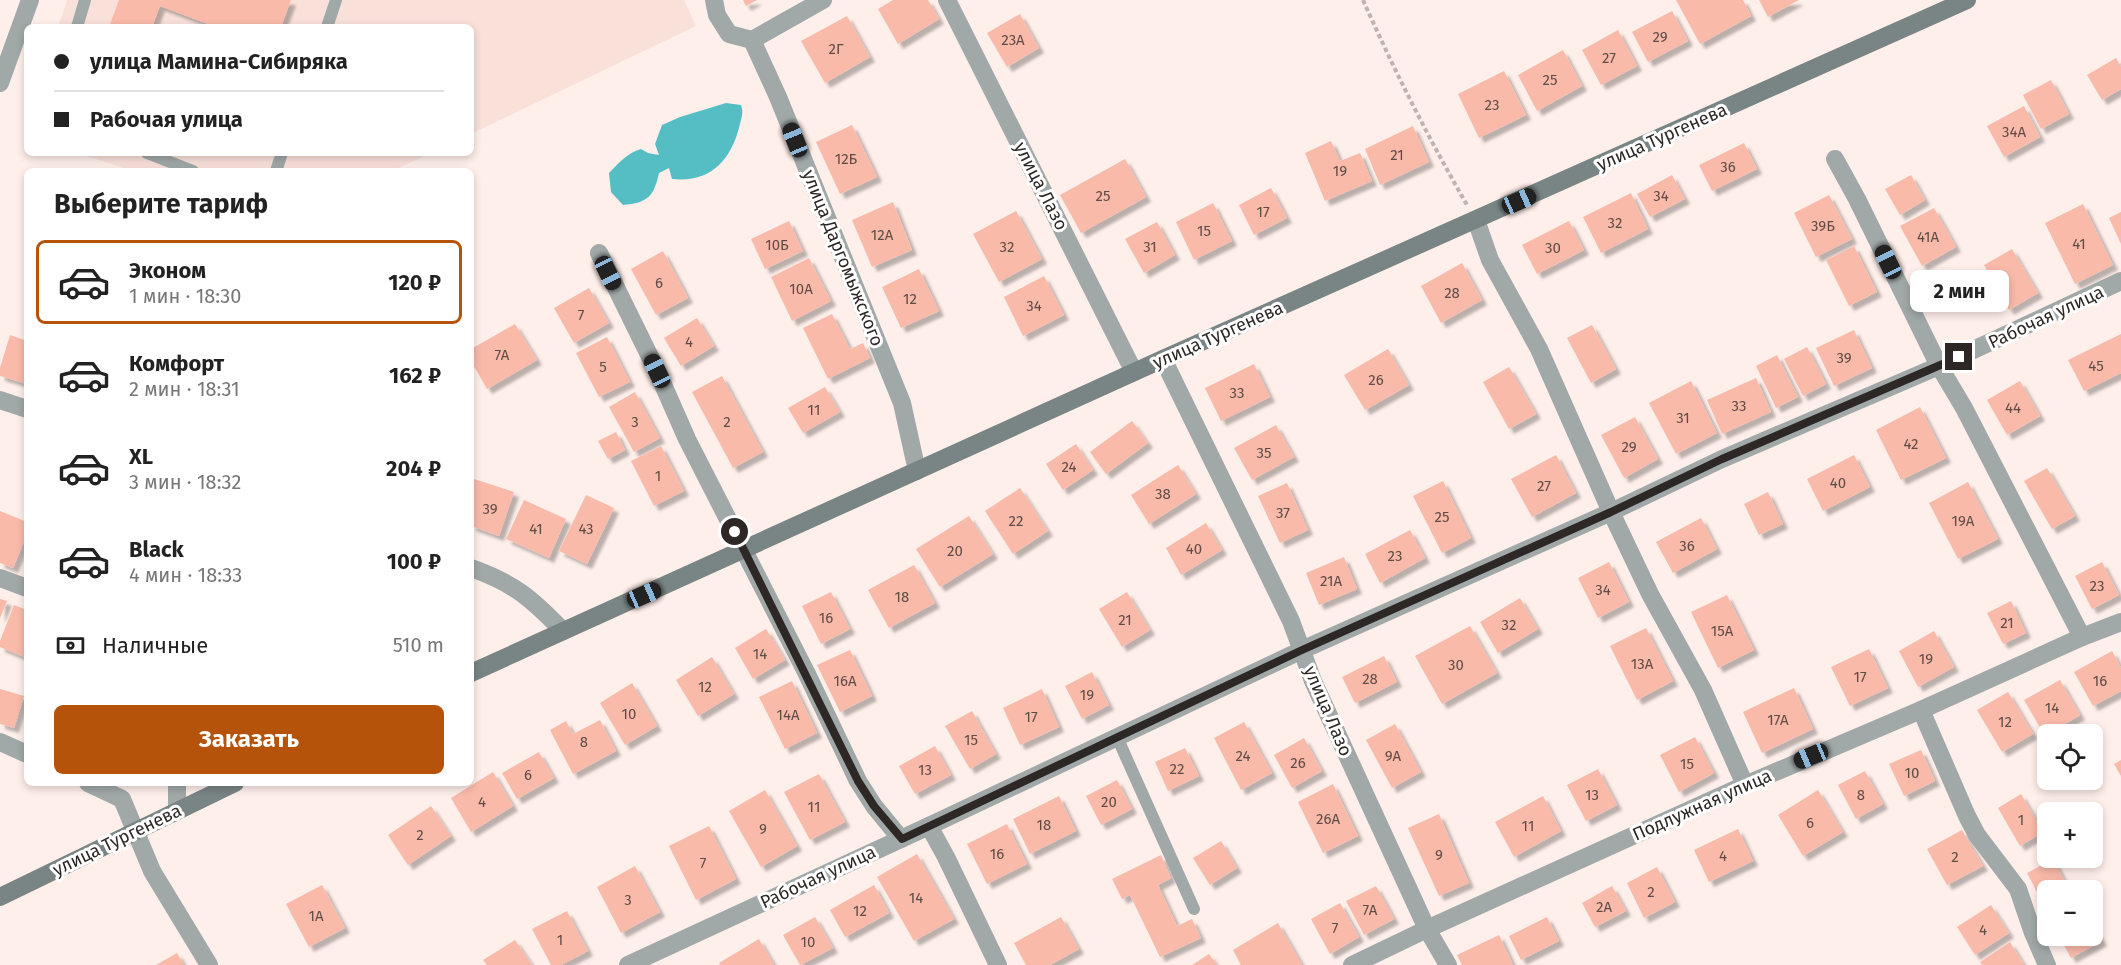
<!DOCTYPE html>
<html lang="ru">
<head>
<meta charset="utf-8">
<style>
  body { margin:0; font-family:"Fira Sans",sans-serif; background:#f2f2f2; color:#222; height:100vh; display:flex; flex-direction:column; font-size:22px; white-space:nowrap }
  * { box-sizing:border-box; margin:0 }
  p { font-size:20px; color:#767676 }
  .icon { flex:none; width:33px; height:33px; fill:none; stroke:currentColor; stroke-width:2; stroke-linecap:round; stroke-linejoin:round }
  .map { position:relative; flex:1; overflow:hidden }
  .side { position:absolute; left:24px; top:168px; width:450px; height:618px; display:flex; flex-direction:column; background:#fff; border-radius:9px; box-shadow:0 3px 9px #0003 }
  .side>* { flex:none }
  .guide { position:absolute; left:24px; top:24px; width:450px; height:132px; border-radius:9px; box-shadow:0 3px 9px #0003; display:grid; align-content:center; height:132px; padding:0 30px; background:#fff }
  .tools { position:absolute; left:2037px; top:724px; display:grid; gap:12px }
  .tools a { display:grid; place-items:center; width:66px; height:66px; border-radius:9px; background:#fff; box-shadow:0 3px 9px #0003; font-size:30px }
  .end { position:absolute; width:27px; height:27px; margin:-14px; border:8px solid #2d2826; background:#fff; box-shadow:0 0 0 3px #fff }
  .from { border-radius:50% }
  .bubble { position:absolute; height:42px; border-radius:9px; background:#fff; box-shadow:0 3px 9px #0003; font-size:20px; font-weight:700; line-height:42px; text-align:center }
  .car { position:absolute; width:18px; height:36px; margin:-18px -9px; border-radius:8px; box-shadow:0 0 4px 2px #0007; background:linear-gradient(#222 24%,#8ab4d8 0 40%,#222 0 76%,#8ab4d8 0 86%,#222 0) }
  .guide b { display:flex; align-items:center; gap:21px; height:57px; font-size:22px }
  .guide b+b { border-top:2px solid #e0e0e0 }
  .guide i { width:15px; height:15px; background:#222 }
  ul { padding:0; list-style:none }
  li { display:flex; align-items:center; gap:18px; height:84px; margin:0 12px 9px; padding:0 18px; border:3px solid transparent; border-radius:9px }
  li div { flex:1 }
  li b { display:block; font-size:22px }
  li em { font-style:normal; font-weight:700 }
  li.current { border-color:#b45309 }
  li>.icon { width:54px; height:54px; stroke-width:1.5 }
  h2 { padding:0 30px; font-size:27px; line-height:72px }
  .pay { display:flex; align-items:center; gap:15px; height:66px; padding:0 30px; font-size:22px }
  .pay p { margin-inline-start:auto }
  .button { display:flex; gap:12px; margin-top:auto; padding:12px 30px }
  .button a { flex:1; height:69px; border-radius:9px; background:#b45309; color:#fff; font-size:24px; font-weight:700; line-height:69px; text-align:center }
  .map>svg:first-child { display:block }
</style>
</head>
<body>
<div class="map">
<svg width="2121" height="965" viewBox="0 0 2121 965">
  <defs>
    <filter id="shadow"><feDropShadow dx="5" dy="5" stdDeviation="1.5" flood-color="#0004"/></filter>
  </defs>
  <rect width="100%" height="100%" fill="#ffefeb"/>
  <g fill="#f9e1da">
    <polygon points="67,0 684,0 696,26 471,134 471,27 58,27"/>
    <polygon points="77,153 430,153 393,171 133,171"/>
  </g>
  <path fill="#55bec4" d="M726,103l15,2c3,8 0,14 -2,23 -9,33 -29,55 -67,51l-3,-11 -10,5c-5,23 -11,30 -36,32l-12,-13 -2,-19c10,-10 18,-20 32,-24l7,4 11,2 -4,-11 7,-19 18,-8z"/>
  <g fill="#f9baa9" filter="url(#shadow)">
    <polygon points="119,0 291,0 281,27 216,27 160,6 152,27 109,27"/>
    <polygon points="743,0 757,0 746,6"/>
    <polygon points="893,0 928,0 939,19 898,44 878,9"/>
    <polygon points="1676,0 1743,0 1751,16 1700,44"/>
    <polygon points="1759,0 1799,0 1768,17"/>
    <polygon points="1672,11 1688,41 1648,62 1632,32"/>
    <polygon points="1020,14 1039,48 1007,67 987,33"/>
    <polygon points="847,16 870,57 825,83 801,41"/>
    <polygon points="1618,30 1637,66 1601,85 1582,50"/>
    <polygon points="1563,50 1582,86 1537,111 1518,75"/>
    <polygon points="2116,58 2121,67 2121,89 2102,100 2087,75"/>
    <polygon points="1504,71 1526,115 1479,138 1458,94"/>
    <polygon points="2051,80 2069,114 2041,129 2023,95"/>
    <polygon points="2024,106 2040,137 2004,157 1987,126"/>
    <polygon points="852,125 877,177 840,194 816,142"/>
    <polygon points="1413,126 1429,162 1380,185 1365,149"/>
    <polygon points="1331,141 1340,161 1360,153 1372,181 1325,201 1305,153"/>
    <polygon points="1744,143 1757,169 1712,191 1699,165"/>
    <polygon points="1125,159 1146,197 1081,233 1060,195"/>
    <polygon points="1672,175 1685,199 1650,217 1637,194"/>
    <polygon points="1911,175 1925,200 1900,215 1885,189"/>
    <polygon points="1271,188 1287,218 1254,235 1239,205"/>
    <polygon points="1631,193 1648,229 1601,253 1583,217"/>
    <polygon points="1829,195 1852,239 1816,257 1794,213"/>
    <polygon points="893,202 912,250 872,267 852,220"/>
    <polygon points="1213,203 1232,241 1194,260 1176,222"/>
    <polygon points="2083,204 2113,265 2075,284 2045,223"/>
    <polygon points="1934,208 1956,247 1922,266 1900,226"/>
    <polygon points="1016,211 1042,259 999,282 973,234"/>
    <polygon points="2121,212 2121,244 2109,218"/>
    <polygon points="789,221 803,251 765,269 751,239"/>
    <polygon points="1569,221 1584,250 1537,274 1522,245"/>
    <polygon points="1157,222 1175,255 1144,273 1125,239"/>
    <polygon points="1854,246 1877,292 1849,306 1826,260"/>
    <polygon points="2012,249 2038,293 2009,310 1984,265"/>
    <polygon points="663,251 688,298 656,315 631,269"/>
    <polygon points="809,258 831,301 792,321 771,277"/>
    <polygon points="1462,263 1482,300 1441,323 1421,286"/>
    <polygon points="919,269 939,311 901,328 882,287"/>
    <polygon points="1044,276 1064,315 1023,336 1004,297"/>
    <polygon points="589,288 609,323 574,343 554,308"/>
    <polygon points="832,314 850,349 863,343 870,358 828,379 803,328"/>
    <polygon points="697,318 714,346 681,366 664,338"/>
    <polygon points="515,324 537,360 487,389 471,361 471,349"/>
    <polygon points="1592,325 1616,369 1591,383 1567,338"/>
    <polygon points="1854,330 1872,368 1834,386 1816,348"/>
    <polygon points="2121,334 2121,373 2084,391 2068,360"/>
    <polygon points="10,335 27,341 27,384 0,376 0,368"/>
    <polygon points="607,337 630,382 599,397 576,353"/>
    <polygon points="1807,347 1826,384 1803,396 1784,359"/>
    <polygon points="1388,349 1409,385 1365,410 1344,375"/>
    <polygon points="1777,355 1798,397 1776,408 1756,366"/>
    <polygon points="1254,364 1270,397 1221,421 1205,388"/>
    <polygon points="1509,367 1536,414 1509,429 1483,382"/>
    <polygon points="722,376 763,452 733,468 692,392"/>
    <polygon points="1756,378 1771,412 1722,434 1707,400"/>
    <polygon points="1691,381 1717,433 1676,454 1649,403"/>
    <polygon points="2020,381 2040,416 2007,435 1987,400"/>
    <polygon points="825,387 840,412 803,433 788,408"/>
    <polygon points="635,392 660,438 634,452 609,407"/>
    <polygon points="1920,407 1946,458 1901,480 1876,430"/>
    <polygon points="1635,417 1658,459 1624,478 1601,435"/>
    <polygon points="1132,421 1148,443 1106,474 1090,452"/>
    <polygon points="1276,425 1294,457 1252,480 1234,448"/>
    <polygon points="616,432 625,450 608,459 598,441"/>
    <polygon points="1076,444 1093,470 1063,490 1046,464"/>
    <polygon points="661,446 684,491 654,506 631,461"/>
    <polygon points="1556,455 1576,493 1532,517 1511,479"/>
    <polygon points="1854,455 1870,487 1823,511 1807,479"/>
    <polygon points="1178,465 1196,494 1149,524 1131,495"/>
    <polygon points="2047,468 2075,516 2052,529 2024,481"/>
    <polygon points="471,478 514,492 499,536 471,526"/>
    <polygon points="1443,481 1471,538 1442,553 1413,496"/>
    <polygon points="1968,482 1998,539 1958,559 1929,503"/>
    <polygon points="1287,483 1308,530 1280,543 1258,496"/>
    <polygon points="1020,488 1048,531 1013,554 985,511"/>
    <polygon points="1768,492 1783,524 1759,535 1744,504"/>
    <polygon points="586,495 614,508 587,564 559,551"/>
    <polygon points="524,500 566,519 549,558 506,539"/>
    <polygon points="0,511 27,522 27,534 13,568 0,563"/>
    <polygon points="969,516 993,554 940,587 916,549"/>
    <polygon points="1701,518 1717,549 1673,573 1656,542"/>
    <polygon points="1206,523 1222,550 1181,575 1166,548"/>
    <polygon points="1410,530 1425,558 1380,583 1365,554"/>
    <polygon points="1344,557 1357,589 1319,605 1306,573"/>
    <polygon points="1609,562 1629,602 1598,618 1578,578"/>
    <polygon points="2102,562 2119,595 2092,609 2075,576"/>
    <polygon points="914,565 935,603 889,628 868,590"/>
    <polygon points="831,592 850,629 821,644 802,606"/>
    <polygon points="1127,592 1150,630 1122,647 1099,609"/>
    <polygon points="1727,595 1754,650 1718,668 1691,612"/>
    <polygon points="1520,598 1538,629 1498,653 1480,622"/>
    <polygon points="0,599 7,601 0,618"/>
    <polygon points="2011,601 2026,633 2003,644 1987,613"/>
    <polygon points="14,605 27,610 27,658 0,647 0,641"/>
    <polygon points="1470,626 1497,673 1442,704 1415,656"/>
    <polygon points="1646,628 1673,681 1637,700 1610,646"/>
    <polygon points="766,629 785,660 753,679 735,648"/>
    <polygon points="1934,631 1954,667 1918,687 1899,651"/>
    <polygon points="1869,649 1888,688 1850,706 1831,667"/>
    <polygon points="850,650 872,696 840,712 817,665"/>
    <polygon points="2112,651 2121,668 2121,691 2093,706 2074,672"/>
    <polygon points="1384,656 1397,682 1355,703 1342,677"/>
    <polygon points="712,657 734,694 698,716 676,680"/>
    <polygon points="1092,672 1109,705 1082,719 1065,686"/>
    <polygon points="2060,680 2080,715 2045,736 2024,700"/>
    <polygon points="792,681 817,733 785,749 759,697"/>
    <polygon points="632,683 657,726 625,745 600,703"/>
    <polygon points="1794,688 1813,729 1762,753 1743,712"/>
    <polygon points="0,689 24,696 14,728 0,724"/>
    <polygon points="1042,689 1059,727 1020,745 1003,708"/>
    <polygon points="2008,692 2033,734 2002,752 1977,710"/>
    <polygon points="972,711 996,754 970,769 945,726"/>
    <polygon points="600,720 616,751 573,774 550,730 566,721 573,734"/>
    <polygon points="1244,722 1272,773 1241,790 1214,738"/>
    <polygon points="1395,724 1421,772 1392,788 1366,740"/>
    <polygon points="1695,737 1714,773 1679,792 1660,755"/>
    <polygon points="1304,738 1322,771 1292,788 1274,755"/>
    <polygon points="935,746 951,775 915,794 899,766"/>
    <polygon points="1185,748 1199,776 1168,791 1155,762"/>
    <polygon points="1921,750 1935,781 1904,796 1889,764"/>
    <polygon points="539,752 554,778 517,799 502,773"/>
    <polygon points="2121,760 2121,776 2114,764"/>
    <polygon points="1598,769 1617,805 1586,821 1567,785"/>
    <polygon points="1865,771 1883,804 1856,819 1838,785"/>
    <polygon points="493,772 513,806 471,832 451,798"/>
    <polygon points="819,774 845,822 810,840 784,792"/>
    <polygon points="1117,780 1132,809 1101,825 1086,796"/>
    <polygon points="1333,784 1358,836 1323,853 1298,802"/>
    <polygon points="765,790 797,846 761,867 729,811"/>
    <polygon points="1818,790 1843,832 1803,856 1778,815"/>
    <polygon points="2021,794 2043,832 2020,846 1998,808"/>
    <polygon points="1059,796 1076,831 1030,854 1013,819"/>
    <polygon points="1543,796 1561,831 1514,857 1495,822"/>
    <polygon points="431,806 451,836 408,865 388,835"/>
    <polygon points="1439,814 1469,883 1439,896 1408,828"/>
    <polygon points="1007,824 1027,864 987,884 967,844"/>
    <polygon points="709,826 736,879 696,900 669,846"/>
    <polygon points="1738,829 1753,861 1709,882 1694,850"/>
    <polygon points="1962,830 1983,866 1947,885 1927,849"/>
    <polygon points="1221,841 1237,868 1210,885 1193,858"/>
    <polygon points="917,854 954,919 914,941 877,877"/>
    <polygon points="1161,855 1171,878 1158,885 1177,926 1192,919 1201,938 1160,957 1130,895 1122,899 1112,879"/>
    <polygon points="2053,859 2070,891 2048,891 2048,913 2027,873"/>
    <polygon points="635,866 660,912 621,933 597,887"/>
    <polygon points="1657,867 1675,902 1644,918 1627,883"/>
    <polygon points="322,885 345,928 309,947 286,904"/>
    <polygon points="874,885 889,913 845,937 830,910"/>
    <polygon points="1376,886 1394,919 1364,935 1346,901"/>
    <polygon points="1612,886 1626,911 1595,927 1582,903"/>
    <polygon points="1340,903 1359,937 1330,954 1311,919"/>
    <polygon points="1991,905 2009,933 1975,955 1957,927"/>
    <polygon points="567,911 588,951 561,965 551,965 532,929"/>
    <polygon points="815,917 833,948 800,965 783,935"/>
    <polygon points="1061,917 1079,949 1050,965 1026,965 1014,943"/>
    <polygon points="1547,917 1559,941 1521,960 1509,936"/>
    <polygon points="2092,922 2102,941 2071,958 2059,936 2092,936"/>
    <polygon points="1278,923 1302,965 1241,965 1233,950"/>
    <polygon points="1499,935 1513,965 1462,965 1457,955"/>
    <polygon points="759,939 774,965 720,965 719,963"/>
    <polygon points="515,940 532,965 487,965 483,960"/>
    <polygon points="2010,942 2024,965 1982,965 1980,962"/>
    <polygon points="177,953 184,965 156,965"/>
    <polygon points="1209,954 1217,965 1192,965"/>
  </g>
  <g fill="none" stroke-linecap="round" stroke-linejoin="round">
    <path stroke="#bfb3af" stroke-width="4" stroke-dasharray="4.5 3" stroke-linecap="butt" d="M1363,0c31,70 66,139 104,205"/>
    <g stroke="#a1a8a8" stroke-width="12">
      <polyline points="77,27 85,0"/>
      <polyline points="327,27 336,0"/>
      <polyline points="147,153 193,171"/>
      <polyline points="276,171 282,153"/>
      <polyline points="1117,737 1194,909"/>
    </g>
    <g stroke="#a1a8a8" stroke-width="18">
      <polyline points="714,0 717,15 729,34 752,40 778,97 902,403 917,471"/>
      <polyline points="947,0 1134,372"/>
      <polyline points="752,40 823,0"/>
      <polyline points="0,83 30,0"/>
      <polyline points="1835,159 1857,199 1939,366 1964,408 2082,637"/>
      <polyline points="1476,220 1490,260 1539,349 1611,512 1650,594 1703,690 1745,785"/>
      <polyline points="599,253 657,371 687,439 806,672 858,781 874,806 901,839"/>
      <polyline points="1163,359 1291,621 1313,681 1427,929 1448,965"/>
      <polyline points="0,400 27,409"/>
      <path d="M471,568c43,15 61,31 92,63"/>
      <polyline points="0,578 27,588"/>
      <polyline points="1921,710 1967,816 1977,835 2018,889 2033,933 2047,965"/>
      <polyline points="0,742 27,754"/>
      <polyline points="88,783 122,799 152,871 209,965"/>
      <polyline points="177,811 177,783"/>
      <polyline points="929,826 946,857 998,965"/>
      <polyline points="628,965 929,826 1302,650 1611,512 1722,459 1939,366 2121,281"/>
      <polyline points="1352,965 1427,929 1745,785 1921,710 2082,637 2121,622"/>
    </g>
    <g stroke="#798484" stroke-width="18">
      <polyline points="471,673 1163,359 1967,0"/>
      <polyline points="0,897 235,783"/>
    </g>
  </g>
  <g fill="none" stroke-linecap="round" stroke-linejoin="round">
    <polyline stroke="#2d2826" stroke-width="8" points="735,532 858,781 874,806 902,839 1302,650 1611,512 1722,459 1959,357"/>
  </g>
  <g text-anchor="middle" stroke-width="6" stroke-linejoin="round" paint-order="stroke">
    <g font-size="15" fill="#604c47">
      <text x="1660" y="42">29</text>
      <text x="1013" y="45">23А</text>
      <text x="836" y="54">2Г</text>
      <text x="1609" y="63">27</text>
      <text x="1550" y="85">25</text>
      <text x="1492" y="110">23</text>
      <text x="2014" y="137">34А</text>
      <text x="1397" y="160">21</text>
      <text x="846" y="164">12Б</text>
      <text x="1728" y="172">36</text>
      <text x="1340" y="176">19</text>
      <text x="1103" y="201">25</text>
      <text x="1661" y="201">34</text>
      <text x="1263" y="217">17</text>
      <text x="1615" y="228">32</text>
      <text x="1823" y="231">39Б</text>
      <text x="1204" y="236">15</text>
      <text x="882" y="240">12А</text>
      <text x="1928" y="242">41А</text>
      <text x="2079" y="249">41</text>
      <text x="777" y="250">10Б</text>
      <text x="1007" y="252">32</text>
      <text x="1150" y="252">31</text>
      <text x="1553" y="253">30</text>
      <text x="659" y="288">6</text>
      <text x="801" y="294">10А</text>
      <text x="1452" y="298">28</text>
      <text x="910" y="304">12</text>
      <text x="1034" y="311">34</text>
      <text x="581" y="320">7</text>
      <text x="689" y="347">4</text>
      <text x="502" y="360">7А</text>
      <text x="1844" y="363">39</text>
      <text x="2096" y="371">45</text>
      <text x="603" y="372">5</text>
      <text x="1376" y="385">26</text>
      <text x="1237" y="398">33</text>
      <text x="1739" y="411">33</text>
      <text x="2013" y="413">44</text>
      <text x="814" y="415">11</text>
      <text x="1683" y="423">31</text>
      <text x="635" y="427">3</text>
      <text x="727" y="427">2</text>
      <text x="1911" y="449">42</text>
      <text x="1629" y="452">29</text>
      <text x="1264" y="458">35</text>
      <text x="1069" y="472">24</text>
      <text x="658" y="481">1</text>
      <text x="1838" y="488">40</text>
      <text x="1544" y="491">27</text>
      <text x="1163" y="499">38</text>
      <text x="490" y="514">39</text>
      <text x="1283" y="518">37</text>
      <text x="1442" y="522">25</text>
      <text x="1016" y="526">22</text>
      <text x="1963" y="526">19А</text>
      <text x="536" y="534">41</text>
      <text x="586" y="534">43</text>
      <text x="1687" y="551">36</text>
      <text x="1194" y="554">40</text>
      <text x="955" y="556">20</text>
      <text x="1395" y="561">23</text>
      <text x="1331" y="586">21А</text>
      <text x="2097" y="591">23</text>
      <text x="1603" y="595">34</text>
      <text x="902" y="602">18</text>
      <text x="826" y="623">16</text>
      <text x="1125" y="625">21</text>
      <text x="2007" y="628">21</text>
      <text x="1509" y="630">32</text>
      <text x="1722" y="636">15А</text>
      <text x="760" y="659">14</text>
      <text x="1926" y="664">19</text>
      <text x="1642" y="669">13А</text>
      <text x="1456" y="670">30</text>
      <text x="1860" y="682">17</text>
      <text x="1370" y="684">28</text>
      <text x="845" y="686">16А</text>
      <text x="2100" y="686">16</text>
      <text x="705" y="692">12</text>
      <text x="1087" y="700">19</text>
      <text x="2052" y="713">14</text>
      <text x="629" y="719">10</text>
      <text x="788" y="720">14А</text>
      <text x="1031" y="722">17</text>
      <text x="1778" y="725">17А</text>
      <text x="2005" y="727">12</text>
      <text x="971" y="745">15</text>
      <text x="584" y="747">8</text>
      <text x="1243" y="761">24</text>
      <text x="1393" y="761">9А</text>
      <text x="1298" y="768">26</text>
      <text x="1687" y="769">15</text>
      <text x="1177" y="774">22</text>
      <text x="925" y="775">13</text>
      <text x="1912" y="778">10</text>
      <text x="528" y="780">6</text>
      <text x="1592" y="800">13</text>
      <text x="1861" y="800">8</text>
      <text x="482" y="807">4</text>
      <text x="1109" y="807">20</text>
      <text x="814" y="812">11</text>
      <text x="1328" y="824">26А</text>
      <text x="2021" y="825">1</text>
      <text x="1810" y="828">6</text>
      <text x="1044" y="830">18</text>
      <text x="1528" y="831">11</text>
      <text x="763" y="834">9</text>
      <text x="420" y="840">2</text>
      <text x="997" y="859">16</text>
      <text x="1439" y="860">9</text>
      <text x="1723" y="861">4</text>
      <text x="1955" y="862">2</text>
      <text x="703" y="868">7</text>
      <text x="1651" y="897">2</text>
      <text x="916" y="903">14</text>
      <text x="628" y="905">3</text>
      <text x="1604" y="912">2А</text>
      <text x="1370" y="915">7А</text>
      <text x="860" y="916">12</text>
      <text x="316" y="921">1А</text>
      <text x="1335" y="933">7</text>
      <text x="1983" y="935">4</text>
      <text x="560" y="945">1</text>
      <text x="808" y="947">10</text>
    </g>
    <g font-size="18" fill="#2d2826" stroke="#fff">
      <text transform="translate(1662 137) rotate(-24)" y="6">улица Тургенева</text>
      <text transform="translate(1041 186) rotate(63)" y="6">улица Лазо</text>
      <text transform="translate(843 258) rotate(68)" y="6">улица Даргомыжского</text>
      <text transform="translate(2046 317) rotate(-25)" y="6">Рабочая улица</text>
      <text transform="translate(1218 335) rotate(-24)" y="6">улица Тургенева</text>
      <text transform="translate(1328 711) rotate(67)" y="6">улица Лазо</text>
      <text transform="translate(1702 805) rotate(-24)" y="6">Подлужная улица</text>
      <text transform="translate(117 840) rotate(-26)" y="6">улица Тургенева</text>
      <text transform="translate(818 877) rotate(-25)" y="6">Рабочая улица</text>
    </g>
  </g>
</svg>
<div class="tools">
<a><svg class="icon" aria-label="locate" viewBox="0 0 24 24"><circle cx="12" cy="12" r="6"/><path d="M12 2v4M12 18v4M2 12h4M18 12h4"/></svg></a>
<a>+</a>
<a>−</a>
</div>
<i class="end from" style="left:735px;top:532px"></i>
<i class="end" style="left:1959px;top:357px"></i>
<div class="bubble" style="left:1910px;top:270px;width:99px">2 мин</div>
<i class="car" style="left:795px;top:140px;rotate:338deg"></i>
<i class="car" style="left:1519px;top:201px;rotate:66deg"></i>
<i class="car" style="left:1888px;top:262px;rotate:334deg"></i>
<i class="car" style="left:608px;top:273px;rotate:154deg"></i>
<i class="car" style="left:657px;top:371px;rotate:334deg"></i>
<i class="car" style="left:644px;top:595px;rotate:66deg"></i>
<i class="car" style="left:1811px;top:756px;rotate:247deg"></i>
<div class="guide">
<b><i class="from"></i>улица Мамина-Сибиряка</b>
<b><i></i>Рабочая улица</b>
</div>
<section class="side">
<h2>Выберите тариф</h2>
<ul>
<li class="current"><svg class="icon" aria-label="car" viewBox="0 0 24 24"><path d="M5 17H2v-5l4-1 3-4h7l3 4 3 1v5h-3M9 17h6M6 11h13"/><circle cx="7" cy="17" r="2"/><circle cx="17" cy="17" r="2"/></svg><div><b>Эконом</b><p>1 мин · 18:30</p></div><em>120 ₽</em></li>
<li><svg class="icon" aria-label="car" viewBox="0 0 24 24"><path d="M5 17H2v-5l4-1 3-4h7l3 4 3 1v5h-3M9 17h6M6 11h13"/><circle cx="7" cy="17" r="2"/><circle cx="17" cy="17" r="2"/></svg><div><b>Комфорт</b><p>2 мин · 18:31</p></div><em>162 ₽</em></li>
<li><svg class="icon" aria-label="car" viewBox="0 0 24 24"><path d="M5 17H2v-5l4-1 3-4h7l3 4 3 1v5h-3M9 17h6M6 11h13"/><circle cx="7" cy="17" r="2"/><circle cx="17" cy="17" r="2"/></svg><div><b>XL</b><p>3 мин · 18:32</p></div><em>204 ₽</em></li>
<li><svg class="icon" aria-label="car" viewBox="0 0 24 24"><path d="M5 17H2v-5l4-1 3-4h7l3 4 3 1v5h-3M9 17h6M6 11h13"/><circle cx="7" cy="17" r="2"/><circle cx="17" cy="17" r="2"/></svg><div><b>Black</b><p>4 мин · 18:33</p></div><em>100 ₽</em></li>
</ul>
<div class="pay"><svg class="icon" aria-label="cash" viewBox="0 0 24 24"><path d="M3 7h18v10H3z"/><circle cx="12" cy="12" r="2"/></svg>Наличные<p>510 m</p></div>
<div class="button"><a>Заказать</a></div>
</section>
</div>
</body>
</html>
